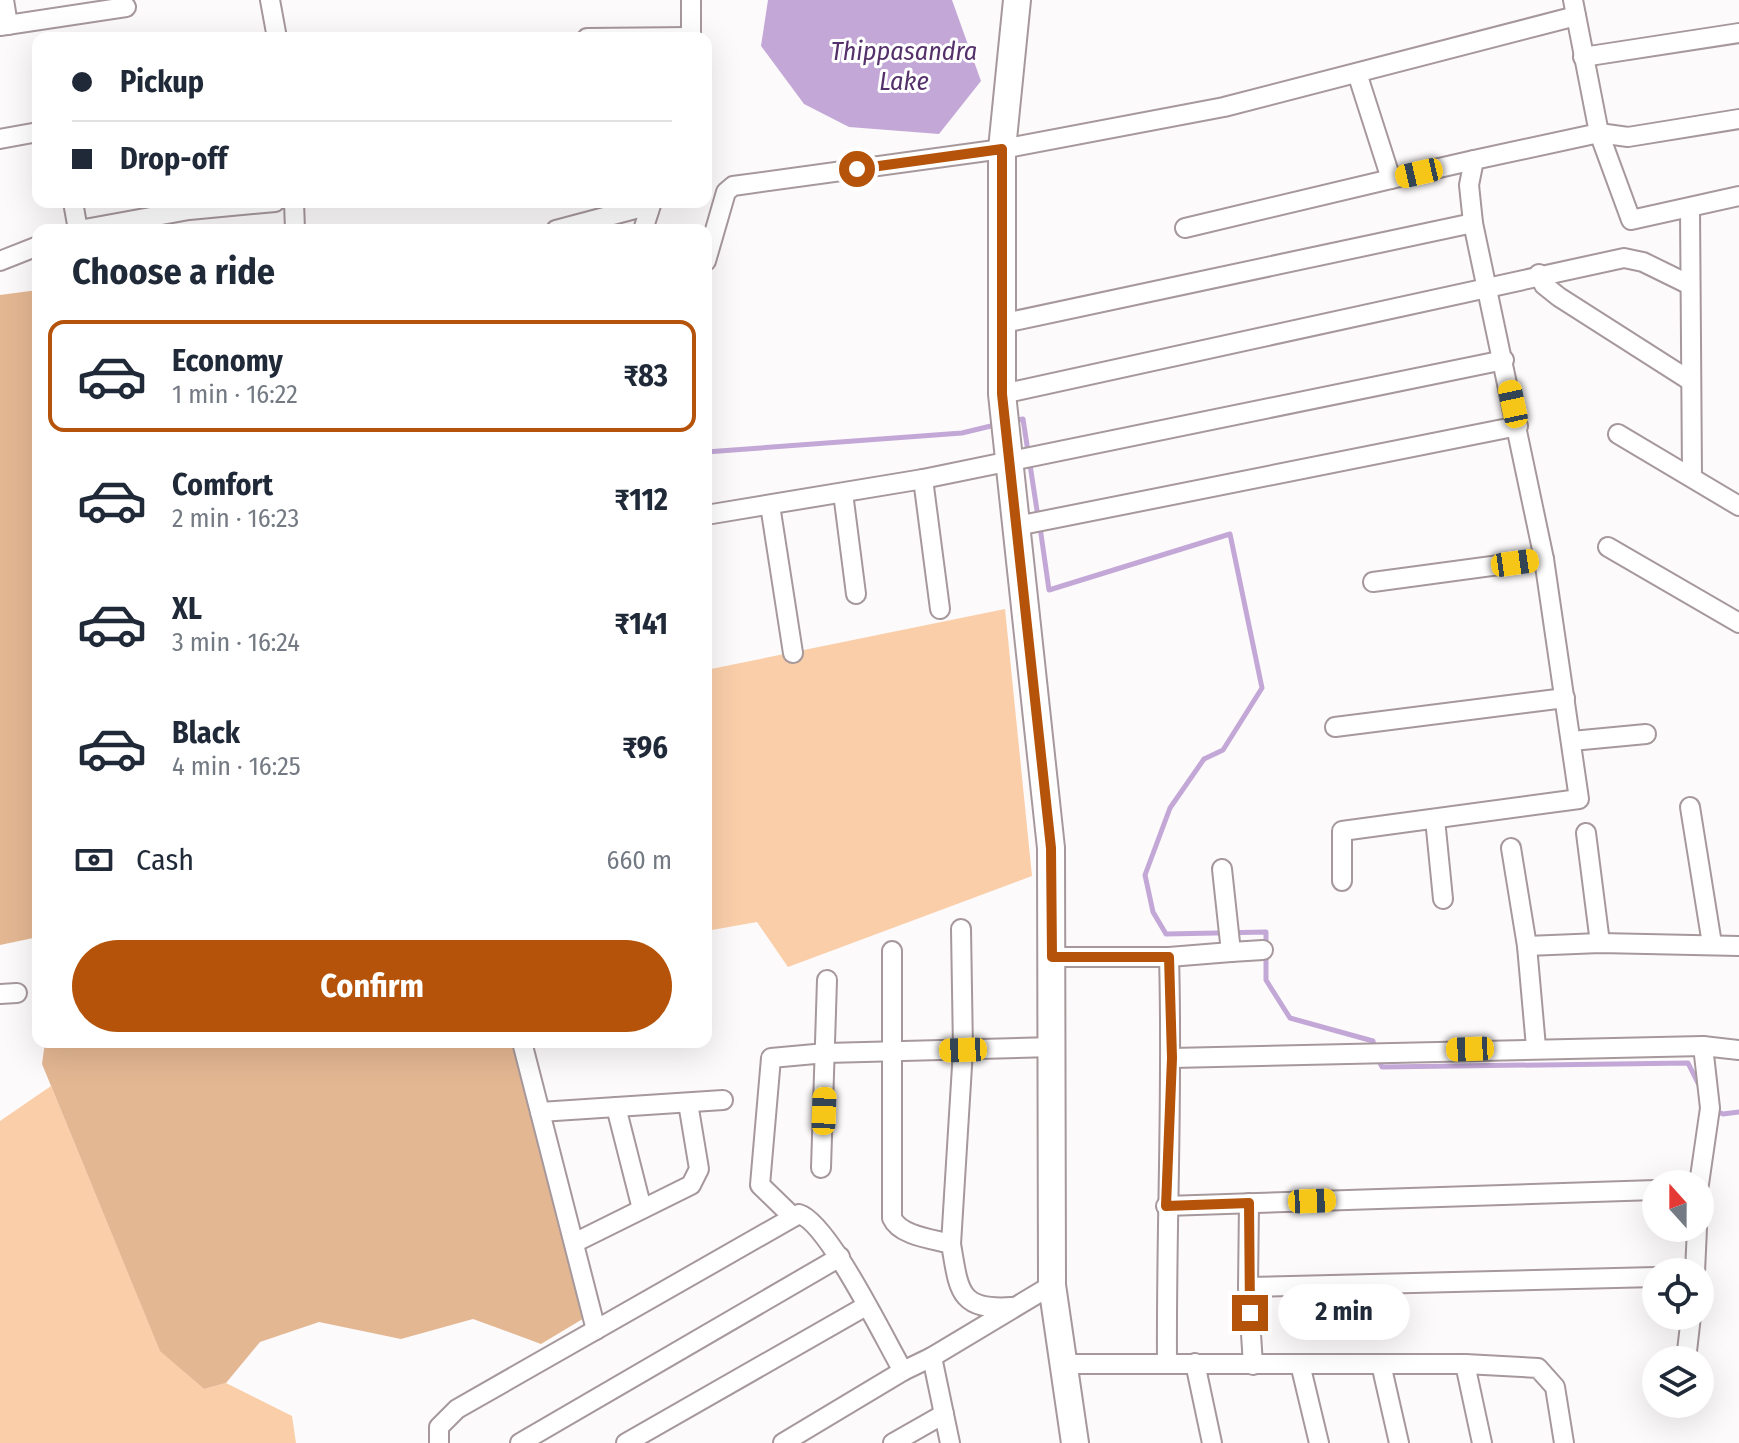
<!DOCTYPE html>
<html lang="en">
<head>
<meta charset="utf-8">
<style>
  body { margin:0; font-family:"Fira Sans Condensed",sans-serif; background:#f6f6f7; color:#1f2937; height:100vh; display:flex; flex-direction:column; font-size:30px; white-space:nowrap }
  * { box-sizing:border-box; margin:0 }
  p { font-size:26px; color:#747a83 }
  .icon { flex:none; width:44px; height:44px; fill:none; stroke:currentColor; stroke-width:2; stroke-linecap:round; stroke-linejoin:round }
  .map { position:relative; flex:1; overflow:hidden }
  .sheet { position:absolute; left:32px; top:224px; width:680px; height:824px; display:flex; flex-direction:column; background:#fff; border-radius:16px; box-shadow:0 8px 32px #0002 }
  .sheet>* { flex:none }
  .banner { position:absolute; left:32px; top:32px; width:680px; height:176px; border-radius:16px; box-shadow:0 8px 32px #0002; display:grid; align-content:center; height:176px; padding:0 40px; background:#fff }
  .needle { width:52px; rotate:339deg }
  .controls { position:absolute; left:1642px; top:1170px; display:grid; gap:16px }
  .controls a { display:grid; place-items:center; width:72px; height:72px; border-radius:50%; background:#fff; box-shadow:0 8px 32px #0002; font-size:40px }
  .end { position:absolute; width:36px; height:36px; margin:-18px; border:10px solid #b45309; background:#fff; box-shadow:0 0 0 4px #fff }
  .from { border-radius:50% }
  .bubble { position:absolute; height:56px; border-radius:28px; background:#fff; box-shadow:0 8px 32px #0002; font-size:26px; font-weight:700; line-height:56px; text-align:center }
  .car { position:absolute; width:24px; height:48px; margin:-24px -12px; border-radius:10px; box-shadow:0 0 6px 2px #0007; background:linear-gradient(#f5c518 24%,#345 0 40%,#f5c518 0 76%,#345 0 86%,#f5c518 0) }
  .banner b { display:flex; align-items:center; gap:28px; height:76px; font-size:30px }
  .banner b+b { border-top:2px solid #e0e1e3 }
  .banner i { width:20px; height:20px; background:#1f2937 }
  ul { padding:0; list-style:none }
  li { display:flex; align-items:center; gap:24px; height:112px; margin:0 16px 12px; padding:0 24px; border:4px solid transparent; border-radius:16px }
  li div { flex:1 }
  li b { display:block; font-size:30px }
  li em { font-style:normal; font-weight:700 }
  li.current { border-color:#b45309 }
  li>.icon { width:72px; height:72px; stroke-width:1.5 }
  h2 { padding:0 40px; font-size:36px; line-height:96px }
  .pay { display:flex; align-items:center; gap:20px; height:88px; padding:0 40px; font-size:30px }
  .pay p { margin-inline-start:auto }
  .action { display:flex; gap:16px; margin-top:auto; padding:16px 40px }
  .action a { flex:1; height:92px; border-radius:48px; background:#b45309; color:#fff; font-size:32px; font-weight:700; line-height:92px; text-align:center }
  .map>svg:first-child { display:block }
</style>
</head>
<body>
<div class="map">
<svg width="1739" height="1443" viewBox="0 0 1739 1443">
  <rect width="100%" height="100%" fill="#fdfafb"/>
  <g fill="#facea9">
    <polygon points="1005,609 1032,876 788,967 757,922 706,931 706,670"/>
    <polygon points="51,1086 160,1350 204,1389 226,1383 292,1416 296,1443 0,1443 0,1121"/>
  </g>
  <g fill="#e4b793">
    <polygon points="38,290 38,937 0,945 0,295"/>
    <polygon points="45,1042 514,1042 586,1317 541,1344 473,1319 401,1339 319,1322 260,1342 226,1383 204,1389 160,1351 42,1064"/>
  </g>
  <polygon fill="#c3a8d7" points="768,0 952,0 981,81 939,134 849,127 804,104 761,46"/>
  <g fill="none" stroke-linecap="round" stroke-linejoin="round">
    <g stroke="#c3a8d7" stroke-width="5">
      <polyline points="1013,421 1023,419 1038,517"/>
      <polyline points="706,452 962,433 995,425"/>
      <polyline points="1040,527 1049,590 1230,534 1262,688 1223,750 1204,759 1170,808 1145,875 1153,912 1166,934 1266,932 1266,980 1290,1018 1373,1041 1375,1049"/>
      <polyline points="1378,1059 1382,1067 1688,1063 1700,1087"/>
      <polyline points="1716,1111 1723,1114 1739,1112"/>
    </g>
    <defs>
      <g id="street">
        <polyline points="4,0 8,25"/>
        <polyline points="270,0 277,38"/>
        <polyline points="691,0 691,38"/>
        <polyline points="0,26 126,7"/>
        <polyline points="587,38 691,37"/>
        <polyline points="1583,57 1739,33"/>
        <polyline points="1357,73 1391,179 1474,160"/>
        <polyline points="1599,133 1631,220 1739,196"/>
        <polyline points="1599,133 1628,137 1739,119"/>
        <polyline points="0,139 38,132"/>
        <polyline points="73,202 78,230"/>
        <polyline points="294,202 295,230"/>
        <polyline points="1690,208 1692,475"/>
        <polyline points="1185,228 1391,179"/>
        <polyline points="79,230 189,210 275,202"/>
        <polyline points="556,230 650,205"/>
        <polyline points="643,230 652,202"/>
        <polyline points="0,261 38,246"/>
        <polyline points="706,261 726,192 733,186 1002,149 1224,107 1576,16"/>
        <polyline points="1539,274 1544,285 1559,297 1689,380"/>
        <polyline points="1000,324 1473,223"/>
        <polyline points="1002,394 1624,258 1643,262 1690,285"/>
        <polyline points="1618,434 1739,506"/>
        <polyline points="923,479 940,609"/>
        <polyline points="843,493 856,594"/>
        <polyline points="770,505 793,653"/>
        <polyline points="706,515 923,479 1504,360"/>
        <polyline points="1017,526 1518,426"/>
        <polyline points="1608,547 1739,623"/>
        <polyline points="1373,582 1544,559 1473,223 1469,185 1474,160 1599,133 1573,0"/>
        <polyline points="1335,727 1565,698"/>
        <polyline points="1572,741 1646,734"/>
        <polyline points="1690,807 1712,944"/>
        <polyline points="1435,819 1443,899"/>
        <polyline points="1586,833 1600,943"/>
        <polyline points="1511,848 1527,946 1536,1047"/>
        <polyline points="1342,881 1342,831 1579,799 1544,559"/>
        <polyline points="1527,946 1600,943 1739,946"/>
        <path d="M892,951v267c8,18 41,21 59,26 8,46 7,67 61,63"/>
        <polyline points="1231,952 1263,950"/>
        <path d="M1052,957h117c4,135 -3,271 -2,406"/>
        <polyline points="1169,957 1231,952 1222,869"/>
        <polyline points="0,994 17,993"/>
        <polyline points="522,1042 596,1330"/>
        <polyline points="1703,1046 1739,1050"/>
        <polyline points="1172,1058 1703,1046 1710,1108 1699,1184"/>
        <polyline points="616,1107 642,1209"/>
        <polyline points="540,1112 723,1100"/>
        <polyline points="821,1168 827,980"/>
        <polyline points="1249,1203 1248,1287 1253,1365"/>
        <polyline points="1166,1206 1656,1190"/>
        <polyline points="793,1217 760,1185 771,1058 826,1053 1053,1047"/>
        <polyline points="574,1243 691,1185 699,1169 688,1103"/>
        <polyline points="951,1244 963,1050 961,929"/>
        <polyline points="1695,1272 1697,1228"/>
        <polyline points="1248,1287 1656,1277"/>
        <polyline points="1686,1360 1691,1316"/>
        <polyline points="1195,1363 1212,1443"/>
        <polyline points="1063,1364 1465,1364 1538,1368 1555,1387 1564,1443"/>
        <polyline points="1300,1364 1319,1443"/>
        <polyline points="1381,1364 1399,1443"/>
        <polyline points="1465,1364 1482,1443"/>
        <path d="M439,1443v-16l18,-18 342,-195c29,8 86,126 104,157l29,-14"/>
        <polyline points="520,1443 840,1257"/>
        <polyline points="626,1443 866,1306"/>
        <polyline points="783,1443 903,1371"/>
        <polyline points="893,1443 944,1414"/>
        <polyline points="950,1443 932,1357 1052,1285"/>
      </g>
      <polyline id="secondary" points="1017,0 1002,149 1002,394 1051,848 1052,1285 1075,1443"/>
    </defs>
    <use href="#street" stroke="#a6989b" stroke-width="22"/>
    <use href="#secondary" stroke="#a6989b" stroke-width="30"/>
    <use href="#street" stroke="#fff" stroke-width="18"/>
    <use href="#secondary" stroke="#fff" stroke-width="26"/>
  </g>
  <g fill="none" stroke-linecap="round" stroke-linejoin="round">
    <polyline stroke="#b45309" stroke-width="10" points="857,169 1002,149 1002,394 1051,848 1052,957 1169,957 1172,1058 1166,1206 1249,1203 1250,1313"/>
  </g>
  <g text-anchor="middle" stroke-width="6" stroke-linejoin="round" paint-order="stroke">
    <g font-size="26" font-style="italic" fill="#54316a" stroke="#fff">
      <text x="904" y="60">Thippasandra<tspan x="904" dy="30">Lake</tspan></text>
    </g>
  </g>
</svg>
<div class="controls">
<a><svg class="needle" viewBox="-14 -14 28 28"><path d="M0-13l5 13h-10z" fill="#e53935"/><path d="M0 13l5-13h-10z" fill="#747a83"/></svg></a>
<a><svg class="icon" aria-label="locate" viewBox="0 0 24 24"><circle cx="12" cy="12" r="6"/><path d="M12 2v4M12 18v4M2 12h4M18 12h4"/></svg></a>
<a><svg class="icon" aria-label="layers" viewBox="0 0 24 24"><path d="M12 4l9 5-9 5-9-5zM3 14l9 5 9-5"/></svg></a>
</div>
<i class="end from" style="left:857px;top:169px"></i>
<i class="end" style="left:1250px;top:1313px"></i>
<div class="bubble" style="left:1278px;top:1284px;width:132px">2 min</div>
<i class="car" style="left:1419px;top:173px;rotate:257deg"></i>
<i class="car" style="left:1513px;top:404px;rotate:348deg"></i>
<i class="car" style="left:1515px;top:563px;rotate:82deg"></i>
<i class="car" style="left:1470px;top:1049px;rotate:268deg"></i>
<i class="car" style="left:963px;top:1050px;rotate:268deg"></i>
<i class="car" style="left:824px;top:1111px;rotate:2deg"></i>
<i class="car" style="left:1312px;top:1201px;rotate:88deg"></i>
<div class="banner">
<b><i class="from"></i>Pickup</b>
<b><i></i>Drop-off</b>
</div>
<section class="sheet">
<h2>Choose a ride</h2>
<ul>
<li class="current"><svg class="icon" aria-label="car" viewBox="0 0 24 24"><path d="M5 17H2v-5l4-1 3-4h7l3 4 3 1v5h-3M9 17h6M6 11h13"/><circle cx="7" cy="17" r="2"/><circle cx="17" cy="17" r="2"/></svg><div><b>Economy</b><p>1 min · 16:22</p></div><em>₹83</em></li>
<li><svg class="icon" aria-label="car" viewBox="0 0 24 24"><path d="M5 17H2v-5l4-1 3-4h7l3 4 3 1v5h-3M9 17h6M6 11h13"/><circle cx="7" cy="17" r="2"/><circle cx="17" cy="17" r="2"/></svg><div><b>Comfort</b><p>2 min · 16:23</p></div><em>₹112</em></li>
<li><svg class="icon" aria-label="car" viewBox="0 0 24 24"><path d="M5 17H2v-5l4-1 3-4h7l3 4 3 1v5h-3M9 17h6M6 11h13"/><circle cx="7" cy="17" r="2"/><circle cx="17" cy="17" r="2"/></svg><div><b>XL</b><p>3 min · 16:24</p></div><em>₹141</em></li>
<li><svg class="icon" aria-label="car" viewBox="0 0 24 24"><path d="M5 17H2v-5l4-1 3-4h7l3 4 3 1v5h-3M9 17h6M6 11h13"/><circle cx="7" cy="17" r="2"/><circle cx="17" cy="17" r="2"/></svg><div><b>Black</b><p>4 min · 16:25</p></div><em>₹96</em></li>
</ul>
<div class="pay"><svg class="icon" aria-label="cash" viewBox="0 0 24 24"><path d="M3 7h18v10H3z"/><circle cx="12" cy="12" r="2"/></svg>Cash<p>660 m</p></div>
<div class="action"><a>Confirm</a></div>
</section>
</div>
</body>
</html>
